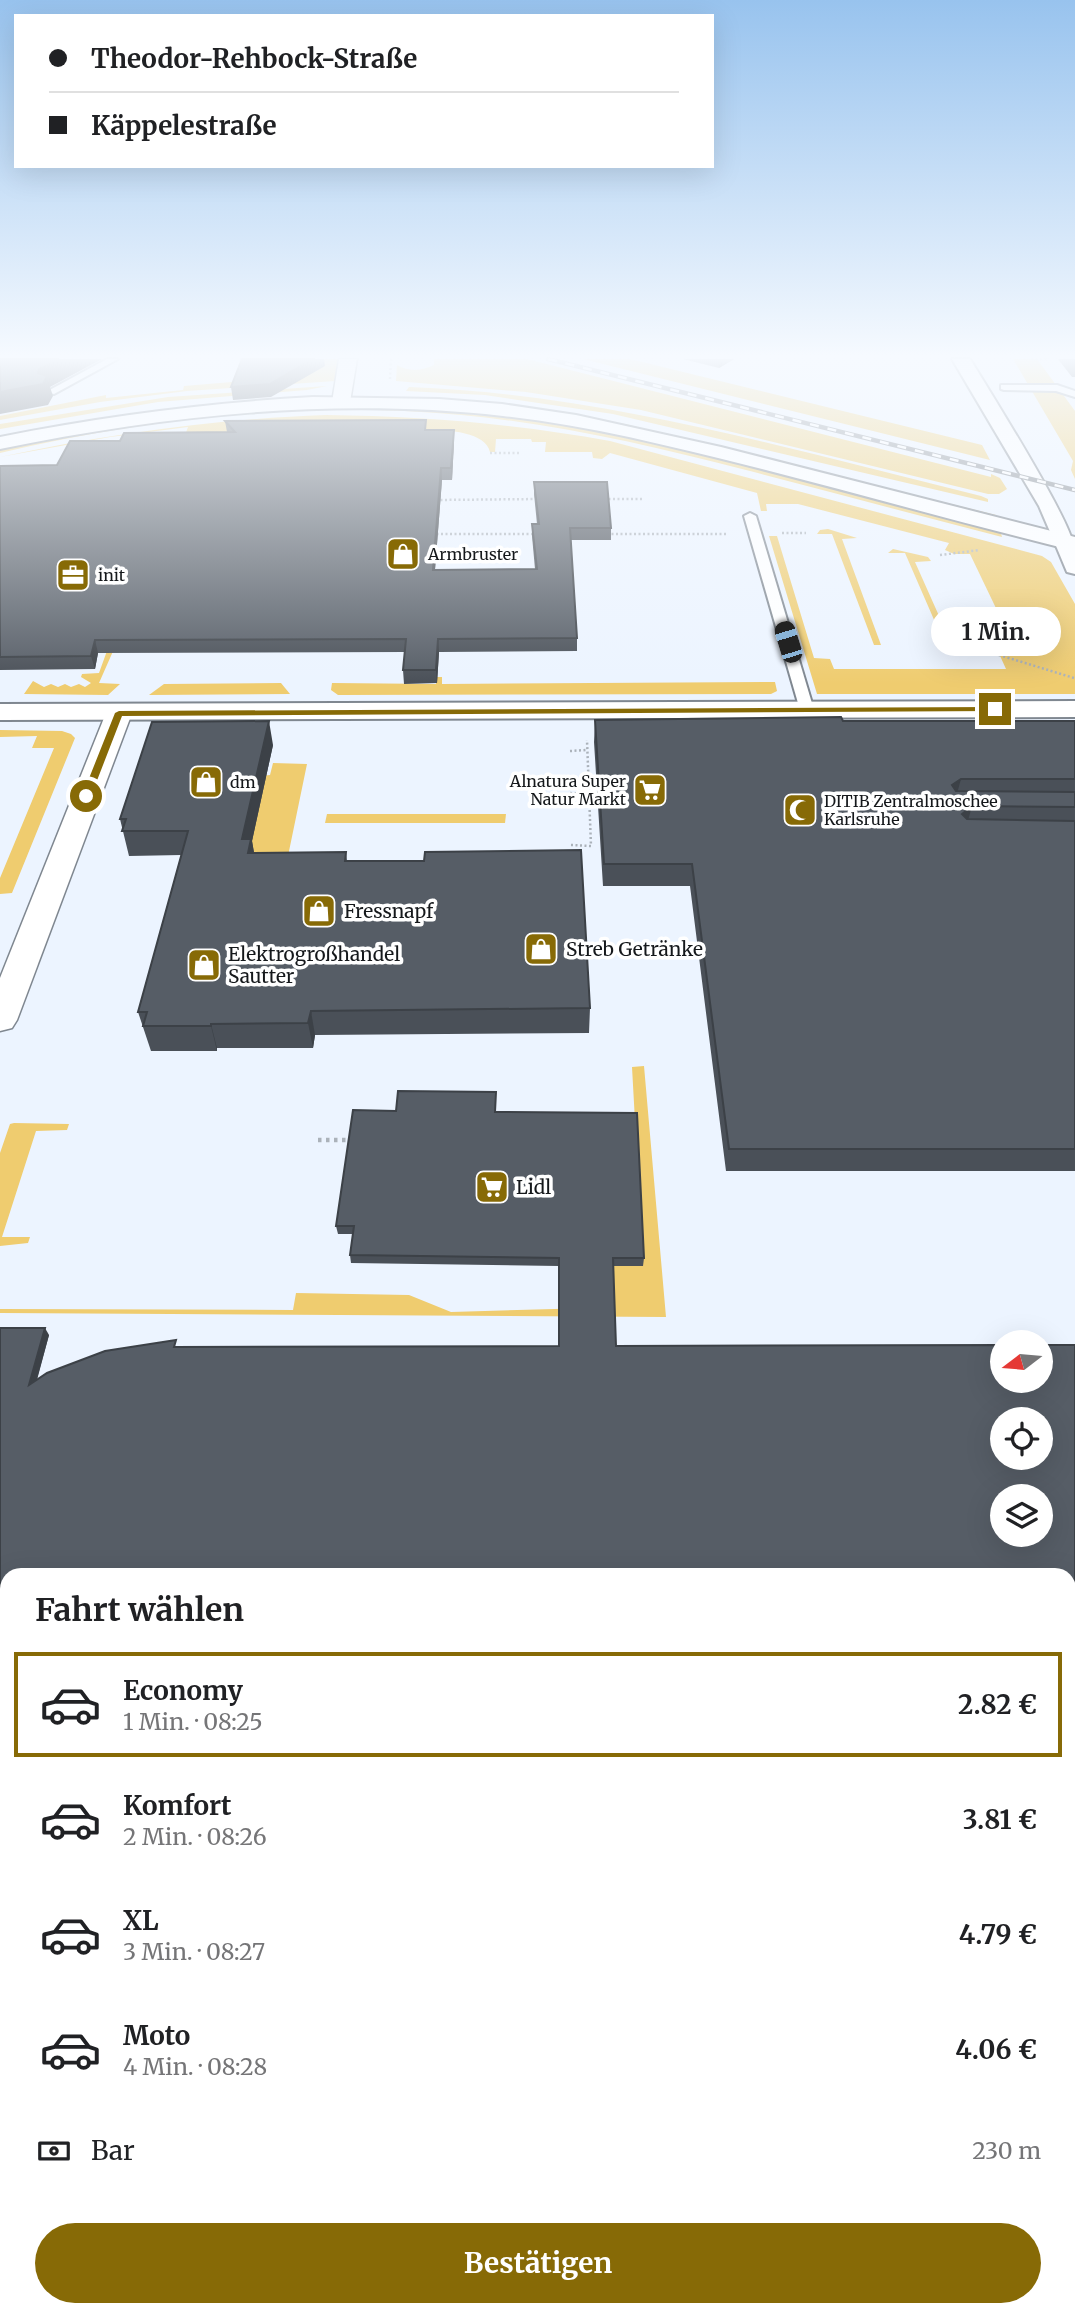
<!DOCTYPE html>
<html lang="de">
<head>
<meta charset="utf-8">
<style>
  body { margin:0; font-family:Merriweather,serif; background:#f6f6f6; color:#202124; height:100vh; display:flex; flex-direction:column; font-size:26px; white-space:nowrap }
  * { box-sizing:border-box; margin:0 }
  p { font-size:23px; color:#757577 }
  .icon { flex:none; width:38px; height:38px; fill:none; stroke:currentColor; stroke-width:2; stroke-linecap:round; stroke-linejoin:round }
  .map { position:relative; flex:1; overflow:hidden }
  .panel { position:absolute; left:0px; top:1568px; width:1076px; height:749px; display:flex; flex-direction:column; background:#fff; border-radius:21px 21px 0 0; box-shadow:0 7px 28px #0002 }
  .panel>* { flex:none }
  .guide { position:absolute; left:14px; top:14px; width:700px; height:154px; border-radius:0px; box-shadow:0 7px 28px #0002; display:grid; align-content:center; height:154px; padding:0 35px; background:#fff }
  .needle { width:46px; rotate:254deg }
  .controls { position:absolute; left:990px; top:1330px; display:grid; gap:14px }
  .controls a { display:grid; place-items:center; width:63px; height:63px; border-radius:50%; background:#fff; box-shadow:0 7px 28px #0002; font-size:35px }
  .end { position:absolute; width:32px; height:32px; margin:-16px; border:9px solid #876a06; background:#fff; box-shadow:0 0 0 4px #fff }
  .from { border-radius:50% }
  .bubble { position:absolute; height:49px; border-radius:24px; background:#fff; box-shadow:0 7px 28px #0002; font-size:23px; font-weight:700; line-height:49px; text-align:center }
  .car { position:absolute; width:21px; height:42px; margin:-21px -10px; border-radius:9px; box-shadow:0 0 5px 2px #0007; background:linear-gradient(#222 24%,#8ab4d8 0 40%,#222 0 76%,#8ab4d8 0 86%,#222 0) }
  .guide b { display:flex; align-items:center; gap:24px; height:66px; font-size:26px }
  .guide b+b { border-top:2px solid #e0e0e0 }
  .guide i { width:18px; height:18px; background:#202124 }
  ul { padding:0; list-style:none }
  li { display:flex; align-items:center; gap:21px; height:105px; margin:0 14px 10px; padding:0 21px; border:4px solid transparent; border-radius:0px }
  li div { flex:1 }
  li b { display:block; font-size:26px }
  li em { font-style:normal; font-weight:700 }
  li.selected { border-color:#876a06 }
  li>.icon { width:63px; height:63px; stroke-width:1.5 }
  h2 { padding:0 35px; font-size:32px; line-height:84px }
  .pay { display:flex; align-items:center; gap:18px; height:77px; padding:0 35px; font-size:26px }
  .pay p { margin-inline-start:auto }
  .primary-button { display:flex; gap:14px; margin-top:auto; padding:14px 35px }
  .primary-button a { flex:1; height:80px; border-radius:42px; background:#876a06; color:#fff; font-size:28px; font-weight:700; line-height:80px; text-align:center }
  .map>svg:first-child { display:block }
</style>
</head>
<body>
<div class="map">
<svg width="1075" height="2317" viewBox="0 0 1075 2317">
  <rect width="100%" height="100%" fill="#ecf4ff"/>
  <g fill="#efcc6f">
    <polygon points="323,359 340,359 335,381 187,391 100,402 0,420 0,416 106,395 106,398 183,390 184,386 304,376 316,371"/>
    <path d="M434,359h93l464,118v-3l9,4 7,11 -8,5h-11l-347,-84 -115,-18 -130,-11 1,-16c12,7 25,6 37,0z"/>
    <polygon points="583,359 630,359 982,445 990,460"/>
    <polygon points="1013,359 1037,359 1075,411 1075,479 1071,470 1073,461"/>
    <polygon points="327,386 307,390 158,402 0,429 0,424 168,397"/>
    <path d="M409,387c196,7 383,63 572,109l7,3v3l-375,-88 -128,-19 -79,-4z"/>
    <polygon points="401,398 491,403 625,424 996,515 996,519 633,428 400,400"/>
    <path d="M373,406l103,6 94,12 68,13 362,93 2,7c-86,-22 -171,-45 -256,-67 -94,-24 -188,-46 -285,-55 -154,-15 -310,3 -461,38v-6l185,-32z"/>
    <path d="M326,415c96,1 190,9 284,26l432,115 9,6 24,42v90h-258l-48,-158h8l37,122 16,1 4,10h172l-19,-42h18l-35,-73h-16l-9,-4 4,-7 -151,-39h-32l1,7h-6l-4,-18 -147,-40 -8,6 -9,-1 -1,-6h-47l1,-10h-14l-1,-3h-35l-1,13h-5c-6,-28 -76,-22 -99,-22l-262,185 -30,68 21,1 -12,11 -84,-1 9,-13 11,6 7,-3 7,3 7,-3 6,3 8,-3 6,3 6,-4 -10,-6 1,-3 17,-1 89,-246 -78,10 -110,20c108,-23 216,-38 326,-42z"/>
    <polygon points="828,529 857,538 842,539 881,645 874,645 832,534 817,534 820,530"/>
    <polygon points="893,549 928,557 931,561 915,562 952,645 945,645 905,553 888,553"/>
    <polygon points="437,677 442,677 442,684 775,682 777,691 771,694 338,695 331,690 332,683 436,684"/>
    <polygon points="281,683 290,694 149,695 164,684"/>
    <polygon points="0,730 62,731 71,734 75,738 12,893 0,894 0,878 54,748 32,748 37,736 0,737"/>
    <polygon points="273,763 307,764 288,856 197,848 261,776 270,775"/>
    <polygon points="327,814 506,814 505,823 325,823"/>
    <polygon points="644,1066 666,1317 0,1313 0,1309 293,1310 296,1293 409,1295 451,1312 591,1308 612,1266 643,1266 632,1067"/>
    <polygon points="14,1123 69,1124 67,1130 36,1131 2,1237 30,1237 28,1243 0,1246 0,1153 10,1124"/>
  </g>
  <g fill="none" stroke-linecap="round" stroke-linejoin="round">
    <defs>
      <g id="service">
        <polygon points="107,359 118,359 54,394 46,392"/>
        <polygon points="1001,385 1057,385 1075,391 1075,397 1056,391 1004,390 1001,389"/>
        <polygon points="750,513 756,516 814,710 812,713 802,713 800,710 744,516"/>
      </g>
      <g id="minor">
        <polygon points="339,359 357,359 350,402 341,407 332,402"/>
        <polygon points="119,705 128,708 132,713 17,1020 12,1028 0,1031 0,978 106,713 110,708"/>
      </g>
      <g id="tertiary">
        <polygon points="1065,534 1075,539 1075,574 1067,572 1054,541 1057,536"/>
        <polygon points="1075,701 1075,717 0,720 0,704"/>
      </g>
      <path id="secondary" d="M952,359h18c16,26 105,168 103,187h-16l-3,-5 -15,-35z"/>
      <path id="primary" d="M313,397l126,2 63,5 74,11 145,32 354,90v14c-109,-27 -216,-57 -325,-85 -81,-20 -163,-41 -247,-50 -169,-19 -337,-1 -503,33v-12c104,-21 207,-34 313,-40z"/>
    </defs>
    <use href="#service" stroke="#7f8790" stroke-width="4"/>
    <use href="#minor" stroke="#7f8790" stroke-width="3"/>
    <use href="#tertiary" stroke="#7f8790" stroke-width="4"/>
    <use href="#secondary" stroke="#7f8790" stroke-width="4"/>
    <use href="#primary" stroke="#7f8790" stroke-width="4"/>
    <g stroke="#abb2ba" stroke-width="2.5" stroke-dasharray="2 2.5" stroke-linecap="butt">
      <polyline points="1031,359 1049,359"/>
      <polyline points="390,379 391,359"/>
      <polyline points="490,453 521,453"/>
      <polyline points="604,499 642,499"/>
      <polyline points="436,500 539,499"/>
      <polyline points="782,533 806,533"/>
      <polyline points="432,534 535,534"/>
      <polyline points="607,534 728,534"/>
      <polyline points="940,555 980,550"/>
      <polyline points="986,651 1074,678"/>
      <polyline points="570,751 587,750"/>
      <polyline points="570,793 597,795"/>
      <polyline points="571,845 591,846 587,740"/>
    </g>
    <polyline stroke="#abb2ba" stroke-width="4.5" stroke-dasharray="3.5 4.5" stroke-linecap="butt" points="318,1140 351,1140"/>
    <use href="#service" fill="#fff" fill-rule="evenodd"/>
    <use href="#minor" fill="#fff" fill-rule="evenodd"/>
    <use href="#tertiary" fill="#fff" fill-rule="evenodd"/>
    <use href="#secondary" fill="#fff" fill-rule="evenodd"/>
    <use href="#primary" fill="#fff" fill-rule="evenodd"/>
    <defs>
      <polyline id="rail" points="548,359 1075,490"/>
    </defs>
    <use href="#rail" stroke="#82888f" stroke-width="4.5"/>
    <use href="#rail" stroke="#fff" stroke-width="2.5" stroke-dasharray="9" stroke-linecap="butt"/>
  </g>
  <g fill="#4a5058">
    <polygon points="683,359 734,359 719,368"/>
    <polygon points="1058,359 1075,359 1075,377 1072,377"/>
    <polygon points="225,421 427,430 454,430 454,442 452,480 442,480 435,570 535,569 532,536 532,524 537,524 534,494 534,482 611,528 611,540 571,540 577,638 577,651 439,652 437,683 404,684 403,670 405,652 98,653 95,669 0,670 0,466 57,465 120,441 227,432"/>
    <polygon points="595,720 1075,721 1075,1171 726,1171 690,886 603,886 594,742"/>
    <polygon points="273,745 252,841 254,853 346,852 347,861 590,1008 589,1033 315,1035 313,1048 217,1048 217,1051 151,1051 138,1012 181,855 129,856 120,819"/>
    <polygon points="496,1092 496,1112 644,1258 643,1266 613,1266 616,1346 1075,1345 1075,1932 1069,1932 1069,1575 7,1575 7,1962 0,1962 0,1328 49,1335 37,1380 178,1347 559,1346 559,1266 351,1263 350,1255 353,1234 338,1234 336,1226 396,1111"/>
  </g>
  <g fill="#3c4147">
    <polygon points="59,359 102,359 50,387 53,396 48,405 0,414 0,392 38,373 39,369"/>
    <polygon points="312,359 324,359 325,366 271,397 233,400 231,387"/>
    <polygon points="720,359 734,359 719,368"/>
    <polygon points="454,430 454,442 452,480 451,468"/>
    <polygon points="441,468 442,480 434,582 433,570"/>
    <polygon points="438,639 439,652 437,683 436,670"/>
    <polygon points="95,640 98,653 95,669 91,656"/>
    <polygon points="269,721 273,745 252,841 256,864 247,864 242,839"/>
    <polygon points="961,779 955,801 952,785"/>
    <polygon points="972,806 966,828 962,814"/>
    <polygon points="311,1011 315,1035 313,1048 308,1023"/>
    <polygon points="211,1024 217,1048 217,1051 211,1026"/>
    <polygon points="45,1328 49,1335 33,1393 29,1385"/>
    <polygon points="145,2310 150,2310 148,2317 143,2317"/>
  </g>
  <g fill="#565d66" stroke="#3c4147" stroke-width="2" fill-rule="evenodd">
    <polygon points="0,359 59,359 39,369 38,373 47,376 43,384 0,392"/>
    <polygon points="242,359 312,359 270,384 231,387"/>
    <polygon points="426,420 425,430 454,430 451,468 441,468 433,570 537,569 532,524 539,524 534,482 607,482 611,528 570,528 577,638 438,639 436,670 403,670 406,639 95,640 91,656 0,657 0,466 57,465 70,441 120,441 124,433 235,432 225,421"/>
    <polygon points="841,717 843,721 1075,721 1075,779 961,779 952,785 956,791 1075,792 1075,807 972,806 962,814 967,819 1075,821 1075,1149 729,1149 692,864 604,864 595,720"/>
    <polygon points="269,721 242,839 251,839 248,853 346,852 345,861 424,861 425,852 581,850 590,1008 311,1011 308,1023 211,1024 211,1026 143,1026 147,1012 138,1012 188,831 122,831 126,819 120,819 152,722"/>
    <path d="M398,1091l98,1 -1,20 142,1 7,145h-31l3,88 387,-1v36h38v-36h34v583h-6v-353h-1062v384l-7,-1v-630h45l-16,57 18,-12 58,-22 71,-11 -2,7 385,-1v-88l-209,-3 4,-29h-18l17,-116 43,1zM1003,1419h38v39h-38zM1003,1496h38v39h-38z"/>
    <polygon points="1069,2038 1075,2038 1075,2317 419,2317 419,2310 1069,2310"/>
    <polygon points="7,2301 7,2310 145,2310 143,2317 0,2317 0,2313"/>
  </g>
  <linearGradient id="sky" x2="0" y2="1"><stop stop-color="#98c3ee"/><stop offset="0.52" stop-color="#f6faff"/><stop offset="1" stop-color="#f6faff" stop-opacity="0"/></linearGradient>
  <rect width="1075" height="684" fill="url(#sky)"/>
  <polygon fill="#876a06" points="995,707 997,711 122,716 91,796 86,799 82,796 115,713 119,711"/>
  <defs>
    <symbol id="shop-square" viewBox="-11 -11 22 22"><rect x="-9" y="-9" width="18" height="18" rx="4" fill="#876a06" stroke="#fff"/><path d="M-5-2.5h2.3a2.7 3.5 0 0 1 5.4 0H5L5.5 6h-11ZM-1.5-2.5h3a1.5 2.3 0 0 0-3 0Z" fill="#fff"/></symbol>
    <symbol id="office-square" viewBox="-11 -11 22 22"><rect x="-9" y="-9" width="18" height="18" rx="4" fill="#876a06" stroke="#fff"/><path d="M-6-3h4V-5.5h4V-3h4V5H-6ZM-1-4.5V-3h2v-1.5ZM-6 0V1H6V0Z" fill="#fff"/></symbol>
    <symbol id="supermarket-square" viewBox="-11 -11 22 22"><rect x="-9" y="-9" width="18" height="18" rx="4" fill="#876a06" stroke="#fff"/><path d="M-6-5.5h2.5l.6 2H6L4.5 2H-2.5L-4.4-4H-6ZM-1.5 3.2a1.3 1.3 0 1 0 .1 0ZM3 3.2a1.3 1.3 0 1 0 .1 0Z" fill="#fff"/></symbol>
    <symbol id="mosque-square" viewBox="-11 -11 22 22"><rect x="-9" y="-9" width="18" height="18" rx="4" fill="#876a06" stroke="#fff"/><path d="M3.5-4.9A6 6 0 1 0 3.5 4.9A5 5 0 1 1 3.5-4.9Z" fill="#fff"/></symbol>
  </defs>
  <g fill-rule="evenodd">
    <use href="#shop-square" x="384" y="535" width="38" height="38"/>
    <use href="#office-square" x="54" y="556" width="38" height="38"/>
    <use href="#shop-square" x="187" y="763" width="38" height="38"/>
    <use href="#supermarket-square" x="631" y="771" width="38" height="38"/>
    <use href="#mosque-square" x="781" y="791" width="38" height="38"/>
    <use href="#shop-square" x="300" y="892" width="38" height="38"/>
    <use href="#shop-square" x="522" y="930" width="38" height="38"/>
    <use href="#shop-square" x="185" y="946" width="38" height="38"/>
    <use href="#supermarket-square" x="473" y="1168" width="38" height="38"/>
  </g>
  <g text-anchor="middle" stroke-width="7" stroke-linejoin="round" paint-order="stroke">
    <g font-size="16" fill="#15181b" stroke="#fff" text-anchor="start">
      <text x="428" y="560">Armbruster</text>
      <text x="98" y="581">init</text>
      <text x="626" y="787" text-anchor="end">Alnatura Super<tspan x="626" dy="18">Natur Markt</tspan></text>
      <text x="230" y="788">dm</text>
      <text x="824" y="807">DITIB Zentralmoschee<tspan x="824" dy="18">Karlsruhe</tspan></text>
    </g>
    <g font-size="19" fill="#15181b" stroke="#fff" text-anchor="start">
      <text x="344" y="918">Fressnapf</text>
      <text x="566" y="956">Streb Getränke</text>
      <text x="228" y="961">Elektrogroßhandel<tspan x="228" dy="22">Sautter</tspan></text>
      <text x="516" y="1194">Lidl</text>
    </g>
  </g>
</svg>
<div class="controls">
<a><svg class="needle" viewBox="-14 -14 28 28"><path d="M0-13l5 13h-10z" fill="#e53935"/><path d="M0 13l5-13h-10z" fill="#757577"/></svg></a>
<a><svg class="icon" aria-label="locate" viewBox="0 0 24 24"><circle cx="12" cy="12" r="6"/><path d="M12 2v4M12 18v4M2 12h4M18 12h4"/></svg></a>
<a><svg class="icon" aria-label="layers" viewBox="0 0 24 24"><path d="M12 4l9 5-9 5-9-5zM3 14l9 5 9-5"/></svg></a>
</div>
<i class="end from" style="left:86px;top:796px"></i>
<i class="end" style="left:995px;top:709px"></i>
<div class="bubble" style="left:931px;top:607px;width:130px">1 Min.</div>
<i class="car" style="left:788px;top:642px;rotate:343deg"></i>
<div class="guide">
<b><i class="from"></i>Theodor-Rehbock-Straße</b>
<b><i></i>Käppelestraße</b>
</div>
<section class="panel">
<h2>Fahrt wählen</h2>
<ul>
<li class="selected"><svg class="icon" aria-label="car" viewBox="0 0 24 24"><path d="M5 17H2v-5l4-1 3-4h7l3 4 3 1v5h-3M9 17h6M6 11h13"/><circle cx="7" cy="17" r="2"/><circle cx="17" cy="17" r="2"/></svg><div><b>Economy</b><p>1 Min. · 08:25</p></div><em>2.82 €</em></li>
<li><svg class="icon" aria-label="car" viewBox="0 0 24 24"><path d="M5 17H2v-5l4-1 3-4h7l3 4 3 1v5h-3M9 17h6M6 11h13"/><circle cx="7" cy="17" r="2"/><circle cx="17" cy="17" r="2"/></svg><div><b>Komfort</b><p>2 Min. · 08:26</p></div><em>3.81 €</em></li>
<li><svg class="icon" aria-label="car" viewBox="0 0 24 24"><path d="M5 17H2v-5l4-1 3-4h7l3 4 3 1v5h-3M9 17h6M6 11h13"/><circle cx="7" cy="17" r="2"/><circle cx="17" cy="17" r="2"/></svg><div><b>XL</b><p>3 Min. · 08:27</p></div><em>4.79 €</em></li>
<li><svg class="icon" aria-label="car" viewBox="0 0 24 24"><path d="M5 17H2v-5l4-1 3-4h7l3 4 3 1v5h-3M9 17h6M6 11h13"/><circle cx="7" cy="17" r="2"/><circle cx="17" cy="17" r="2"/></svg><div><b>Moto</b><p>4 Min. · 08:28</p></div><em>4.06 €</em></li>
</ul>
<div class="pay"><svg class="icon" aria-label="cash" viewBox="0 0 24 24"><path d="M3 7h18v10H3z"/><circle cx="12" cy="12" r="2"/></svg>Bar<p>230 m</p></div>
<div class="primary-button"><a>Bestätigen</a></div>
</section>
</div>
</body>
</html>
